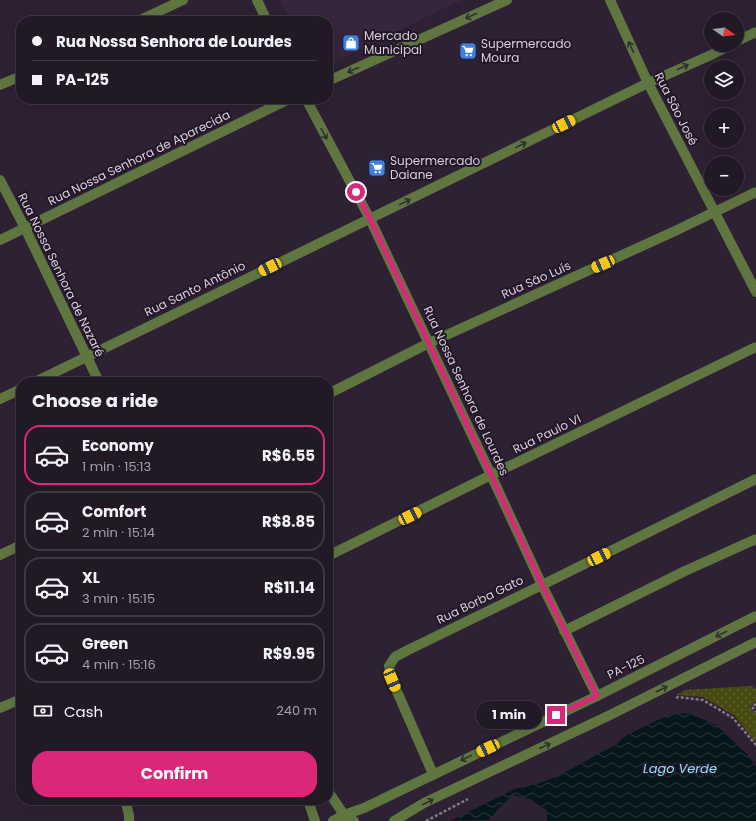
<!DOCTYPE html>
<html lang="en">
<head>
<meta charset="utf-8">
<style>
  body { margin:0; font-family:Poppins,sans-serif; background:#2e2632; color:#f1f3f6; height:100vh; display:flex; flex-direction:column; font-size:15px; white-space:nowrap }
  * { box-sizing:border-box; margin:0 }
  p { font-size:13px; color:#a2a0a7 }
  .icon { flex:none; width:22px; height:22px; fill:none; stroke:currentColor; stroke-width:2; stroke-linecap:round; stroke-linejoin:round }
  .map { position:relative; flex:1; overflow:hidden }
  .panel { position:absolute; left:16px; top:377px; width:317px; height:428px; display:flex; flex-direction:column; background:#221926; border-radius:16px; box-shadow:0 4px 16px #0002,0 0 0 1px #3f3843 }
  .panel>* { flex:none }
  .guide { position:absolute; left:16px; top:16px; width:317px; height:88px; border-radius:16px; box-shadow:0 4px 16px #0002,0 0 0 1px #3f3843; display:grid; align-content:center; height:88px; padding:0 16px; background:#221926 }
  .needle { width:26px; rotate:104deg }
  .fabs { position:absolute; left:704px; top:12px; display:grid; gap:8px }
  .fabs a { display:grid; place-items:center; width:40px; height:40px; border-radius:50%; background:#221926; box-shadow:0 4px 16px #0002,0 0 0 1px #3f3843; font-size:20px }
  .end { position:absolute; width:18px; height:18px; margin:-9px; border:5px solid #db2777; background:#fff; box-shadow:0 0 0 2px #fff }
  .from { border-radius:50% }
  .bubble { position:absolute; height:28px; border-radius:14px; background:#221926; box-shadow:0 4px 16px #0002,0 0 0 1px #3f3843; font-size:13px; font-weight:700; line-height:28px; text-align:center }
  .car { position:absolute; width:12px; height:24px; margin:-12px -6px; border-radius:5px; box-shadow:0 0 3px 1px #0007; background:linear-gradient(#f5c518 24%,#345 0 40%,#f5c518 0 76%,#345 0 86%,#f5c518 0) }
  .guide b { display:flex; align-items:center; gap:14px; height:38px; font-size:15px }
  .guide b+b { border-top:1px solid #3f3843 }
  .guide i { width:10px; height:10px; background:#f1f3f6 }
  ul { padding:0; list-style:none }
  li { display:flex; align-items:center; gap:12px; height:60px; margin:0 8px 6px; padding:0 8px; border:2px solid #3f3843; border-radius:16px }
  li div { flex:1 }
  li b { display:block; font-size:15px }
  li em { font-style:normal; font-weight:700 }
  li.on { border-color:#db2777 }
  li>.icon { width:36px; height:36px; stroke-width:1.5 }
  h2 { padding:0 16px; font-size:18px; line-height:48px }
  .pay { display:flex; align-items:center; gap:10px; height:44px; padding:0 16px; font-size:15px }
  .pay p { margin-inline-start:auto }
  .primary-button { display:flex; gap:8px; margin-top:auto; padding:8px 16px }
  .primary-button a { flex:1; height:46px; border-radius:16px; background:#db2777; color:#fff; font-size:16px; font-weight:700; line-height:46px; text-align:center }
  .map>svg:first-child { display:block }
</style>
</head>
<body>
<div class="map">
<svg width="756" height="821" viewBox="0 0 756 821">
  <defs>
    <pattern id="grass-dots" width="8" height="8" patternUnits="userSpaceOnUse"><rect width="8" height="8" fill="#464a11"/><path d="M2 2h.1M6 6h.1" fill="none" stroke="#606333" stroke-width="1.8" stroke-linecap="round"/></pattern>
    <pattern id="water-waves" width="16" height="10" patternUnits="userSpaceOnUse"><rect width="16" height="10" fill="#06171b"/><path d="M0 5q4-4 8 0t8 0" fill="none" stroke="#2a383c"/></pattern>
  </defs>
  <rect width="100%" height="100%" fill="#2d2133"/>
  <polygon fill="#36253d" points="280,0 462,0 328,65 328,21 290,21"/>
  <polygon fill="url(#grass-dots)" points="751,686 756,689 756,701 750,707 756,714 756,743 735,716 703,697 676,695 685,690"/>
  <polygon fill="url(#water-waves)" points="688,713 716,725 749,756 756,767 756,821 547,821 547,811 530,799 513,795 500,807 489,820 451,821 458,817 515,789 536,784 558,776 615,745 627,735 660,719 670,715"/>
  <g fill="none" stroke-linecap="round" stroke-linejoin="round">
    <g stroke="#837988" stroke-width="2.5" stroke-dasharray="3 2" stroke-linecap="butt">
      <polyline points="676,698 678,697 703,700 733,718 756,745"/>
      <polyline points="756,704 752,707 756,712"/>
      <polyline points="426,821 468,799"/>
    </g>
    <g stroke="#607641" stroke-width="10">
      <polyline points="257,0 267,21"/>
      <polyline points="610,0 648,83 756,292"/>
      <polyline points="138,21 183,0"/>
      <polyline points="737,41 756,32"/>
      <polyline points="328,81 507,0"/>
      <polyline points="0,85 21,76"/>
      <polyline points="306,99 370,219 491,475 542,585 597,696"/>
      <polyline points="0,180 25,228 99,382"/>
      <polyline points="0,240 289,99"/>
      <polyline points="35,382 648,83 711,55 730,45"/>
      <polyline points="328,394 429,343 675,231 756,192"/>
      <polyline points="0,399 21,389"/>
      <polyline points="0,555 21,545"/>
      <polyline points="328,556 491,475 756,347"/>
      <polyline points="564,631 685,571 756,539"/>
      <polyline points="0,708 21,699"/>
      <polyline points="433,774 392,680 389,666 395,657 408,650 542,585 756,479"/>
      <polyline points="328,791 344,815 350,818 354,821"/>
      <polyline points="125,800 129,815 129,821"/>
      <polyline points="308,800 315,821"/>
      <polyline points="333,821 344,815 364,808 597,696 756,616"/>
      <polyline points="394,821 424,803 608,716 756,642"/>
    </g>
  </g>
  <defs><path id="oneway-shaft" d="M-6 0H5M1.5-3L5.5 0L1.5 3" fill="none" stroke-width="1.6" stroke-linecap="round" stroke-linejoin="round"/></defs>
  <g stroke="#322f2f">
    <use href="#oneway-shaft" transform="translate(471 16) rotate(156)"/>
    <use href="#oneway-shaft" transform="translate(631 47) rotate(-115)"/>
    <use href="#oneway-shaft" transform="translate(683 67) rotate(-24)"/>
    <use href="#oneway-shaft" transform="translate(353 70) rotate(156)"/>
    <use href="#oneway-shaft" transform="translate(324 134) rotate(62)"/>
    <use href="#oneway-shaft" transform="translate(521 145) rotate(-26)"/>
    <use href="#oneway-shaft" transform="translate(405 202) rotate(-26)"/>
    <use href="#oneway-shaft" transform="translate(721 634) rotate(154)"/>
    <use href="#oneway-shaft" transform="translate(662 689) rotate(-27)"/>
    <use href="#oneway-shaft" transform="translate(545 746) rotate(-25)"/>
    <use href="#oneway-shaft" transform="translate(466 758) rotate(154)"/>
    <use href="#oneway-shaft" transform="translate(428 802) rotate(-27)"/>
  </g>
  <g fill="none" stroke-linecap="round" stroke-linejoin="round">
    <polyline stroke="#db2777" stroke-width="5" points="356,192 370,219 491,475 542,585 597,696 556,715"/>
  </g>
  <defs>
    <symbol id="shop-square" viewBox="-11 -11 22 22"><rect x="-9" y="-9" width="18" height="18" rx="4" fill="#3f7fe0" stroke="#231729"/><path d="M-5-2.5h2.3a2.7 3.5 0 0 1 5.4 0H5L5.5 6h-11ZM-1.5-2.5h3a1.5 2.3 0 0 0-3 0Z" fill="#fff"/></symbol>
    <symbol id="supermarket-square" viewBox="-11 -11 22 22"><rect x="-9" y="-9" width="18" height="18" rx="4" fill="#3f7fe0" stroke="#231729"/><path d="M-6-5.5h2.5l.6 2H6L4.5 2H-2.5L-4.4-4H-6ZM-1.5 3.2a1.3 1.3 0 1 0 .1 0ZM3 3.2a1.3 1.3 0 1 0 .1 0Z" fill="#fff"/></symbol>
  </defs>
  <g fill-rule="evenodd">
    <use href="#shop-square" x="341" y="33" width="20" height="20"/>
    <use href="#supermarket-square" x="458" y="41" width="20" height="20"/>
    <use href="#supermarket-square" x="367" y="158" width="20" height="20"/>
  </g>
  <g text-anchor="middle" stroke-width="4" stroke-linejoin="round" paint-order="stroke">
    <g font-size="12" fill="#d7cfdb" stroke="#231729" text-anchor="start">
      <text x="364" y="40">Mercado<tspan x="364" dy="14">Municipal</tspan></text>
      <text x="481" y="48">Supermercado<tspan x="481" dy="14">Moura</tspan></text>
      <text x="390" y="165">Supermercado<tspan x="390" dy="14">Daiane</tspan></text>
    </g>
    <g font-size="12" fill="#d7cfdb" stroke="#231729">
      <text transform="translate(676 109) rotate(63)" y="4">Rua São José</text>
      <text transform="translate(139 158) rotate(-26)" y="4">Rua Nossa Senhora de Aparecida</text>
      <text transform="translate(61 275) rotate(64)" y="4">Rua Nossa Senhora de Nazaré</text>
      <text transform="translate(536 280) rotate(-24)" y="4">Rua São Luís</text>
      <text transform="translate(195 289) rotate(-26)" y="4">Rua Santo Antônio</text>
      <text transform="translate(466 391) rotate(65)" y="4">Rua Nossa Senhora de Lourdes</text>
      <text transform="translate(547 434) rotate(-26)" y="4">Rua Paulo VI</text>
      <text transform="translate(480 600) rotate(-26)" y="4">Rua Borba Gato</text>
      <text transform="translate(626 667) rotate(-26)" y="4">PA-125</text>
    </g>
    <g font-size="13" font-style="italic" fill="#89e2f9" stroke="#231729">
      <text x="680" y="773">Lago Verde</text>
    </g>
  </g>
</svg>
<div class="fabs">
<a><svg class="needle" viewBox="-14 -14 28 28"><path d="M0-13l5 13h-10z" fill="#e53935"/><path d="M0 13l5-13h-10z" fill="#a2a0a7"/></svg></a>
<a><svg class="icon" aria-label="layers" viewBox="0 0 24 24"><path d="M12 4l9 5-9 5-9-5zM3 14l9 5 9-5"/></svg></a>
<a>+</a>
<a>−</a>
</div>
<i class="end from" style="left:356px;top:192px"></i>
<i class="end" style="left:556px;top:715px"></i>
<div class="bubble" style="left:476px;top:701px;width:66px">1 min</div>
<i class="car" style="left:564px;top:124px;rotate:64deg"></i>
<i class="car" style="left:603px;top:264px;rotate:246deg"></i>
<i class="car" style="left:270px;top:267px;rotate:244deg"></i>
<i class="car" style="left:410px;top:516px;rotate:63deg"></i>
<i class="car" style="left:599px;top:557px;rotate:64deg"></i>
<i class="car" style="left:392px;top:680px;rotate:157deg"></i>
<i class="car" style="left:488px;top:748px;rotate:245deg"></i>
<div class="guide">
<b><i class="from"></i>Rua Nossa Senhora de Lourdes</b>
<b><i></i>PA-125</b>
</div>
<section class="panel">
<h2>Choose a ride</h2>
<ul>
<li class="on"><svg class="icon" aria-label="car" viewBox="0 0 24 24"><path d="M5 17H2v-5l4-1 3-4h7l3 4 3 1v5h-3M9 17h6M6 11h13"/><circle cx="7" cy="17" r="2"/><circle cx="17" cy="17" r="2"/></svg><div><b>Economy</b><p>1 min · 15:13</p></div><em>R$6.55</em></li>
<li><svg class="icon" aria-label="car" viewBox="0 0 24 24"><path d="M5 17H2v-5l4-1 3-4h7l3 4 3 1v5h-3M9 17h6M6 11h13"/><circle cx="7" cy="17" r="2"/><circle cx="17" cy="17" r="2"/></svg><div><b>Comfort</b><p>2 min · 15:14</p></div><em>R$8.85</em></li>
<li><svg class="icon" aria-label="car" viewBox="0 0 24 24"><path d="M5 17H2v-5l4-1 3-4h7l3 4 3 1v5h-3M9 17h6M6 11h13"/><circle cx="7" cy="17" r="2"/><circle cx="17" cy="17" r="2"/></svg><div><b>XL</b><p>3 min · 15:15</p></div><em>R$11.14</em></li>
<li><svg class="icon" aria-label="car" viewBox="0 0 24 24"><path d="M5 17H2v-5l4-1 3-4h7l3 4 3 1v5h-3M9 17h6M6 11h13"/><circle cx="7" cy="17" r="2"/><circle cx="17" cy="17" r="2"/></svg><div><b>Green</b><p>4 min · 15:16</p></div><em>R$9.95</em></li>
</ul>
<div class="pay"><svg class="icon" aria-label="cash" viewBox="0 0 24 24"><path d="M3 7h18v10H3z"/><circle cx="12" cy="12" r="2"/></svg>Cash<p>240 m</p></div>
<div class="primary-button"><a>Confirm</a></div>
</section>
</div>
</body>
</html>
